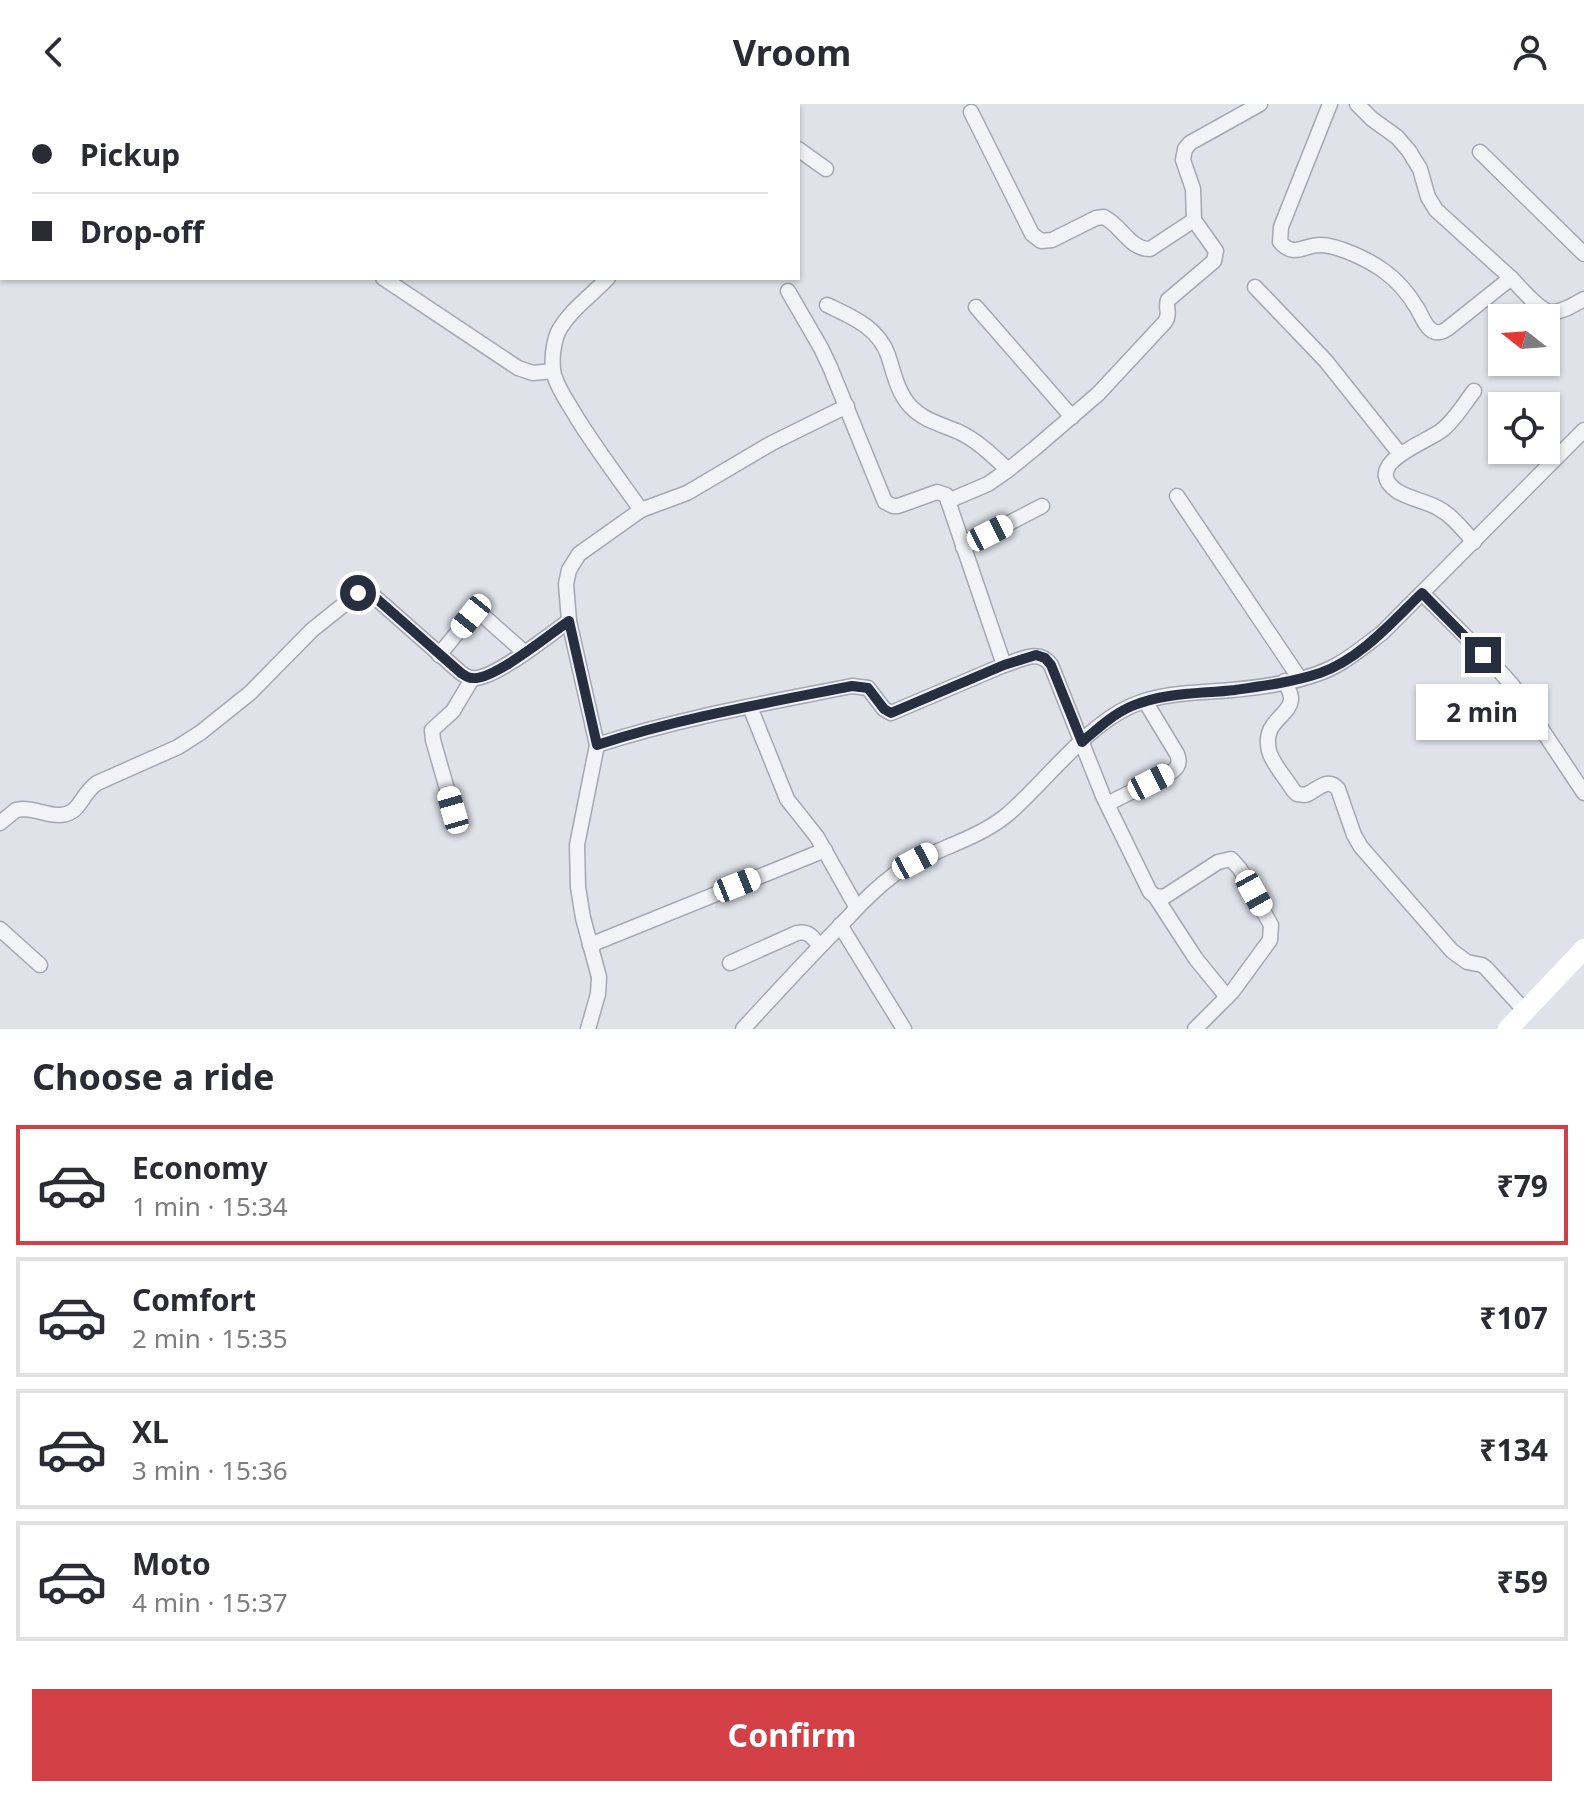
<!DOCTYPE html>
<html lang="en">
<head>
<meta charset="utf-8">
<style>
  body { margin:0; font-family:"Noto Sans",sans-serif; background:#f7f7f7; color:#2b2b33; height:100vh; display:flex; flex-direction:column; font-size:30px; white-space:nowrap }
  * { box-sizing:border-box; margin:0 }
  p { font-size:26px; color:#7c7c81 }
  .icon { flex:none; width:44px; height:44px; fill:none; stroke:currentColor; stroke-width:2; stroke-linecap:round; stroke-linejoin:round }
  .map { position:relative; height:925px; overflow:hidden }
  .drawer { display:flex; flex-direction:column; background:#fff; flex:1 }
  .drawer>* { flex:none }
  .banner { position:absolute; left:0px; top:0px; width:800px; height:176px; box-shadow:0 2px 6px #0004; display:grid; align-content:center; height:176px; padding:0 32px; background:#fff }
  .needle { width:52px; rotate:287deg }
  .controls { position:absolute; left:1488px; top:200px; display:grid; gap:16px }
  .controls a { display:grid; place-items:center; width:72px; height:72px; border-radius:0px; background:#fff; box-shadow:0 2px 6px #0004; font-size:40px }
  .end { position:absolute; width:36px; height:36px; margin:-18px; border:10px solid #272e40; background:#fff; box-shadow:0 0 0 4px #fff }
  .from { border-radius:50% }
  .bubble { position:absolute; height:56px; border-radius:0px; background:#fff; box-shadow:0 2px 6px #0004; font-size:26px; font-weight:700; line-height:56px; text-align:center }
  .car { position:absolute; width:24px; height:48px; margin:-24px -12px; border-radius:10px; box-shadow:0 0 6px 2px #0007; background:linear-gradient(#fff 24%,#345 0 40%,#fff 0 76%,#345 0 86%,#fff 0) }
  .banner b { display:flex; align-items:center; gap:28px; height:76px; font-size:30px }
  .banner b+b { border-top:2px solid #e1e1e2 }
  .banner i { width:20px; height:20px; background:#2b2b33 }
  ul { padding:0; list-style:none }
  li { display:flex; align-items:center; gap:24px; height:120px; margin:0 16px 12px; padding:0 16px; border:4px solid #e1e1e2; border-radius:0px }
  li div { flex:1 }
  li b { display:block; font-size:30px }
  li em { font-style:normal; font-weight:700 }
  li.on { border-color:#d24045 }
  li>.icon { width:72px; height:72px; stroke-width:1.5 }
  h2 { padding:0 32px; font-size:36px; line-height:96px }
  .cta { display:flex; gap:16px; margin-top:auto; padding:16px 32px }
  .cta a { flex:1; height:92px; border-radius:0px; background:#d24045; color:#fff; font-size:32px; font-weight:700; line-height:92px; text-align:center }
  header { display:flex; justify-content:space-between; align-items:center; height:104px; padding:0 32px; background:#fff; font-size:36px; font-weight:700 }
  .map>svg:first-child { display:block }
</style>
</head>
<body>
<header><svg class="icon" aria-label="back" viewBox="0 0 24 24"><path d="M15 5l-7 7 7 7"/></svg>Vroom<svg class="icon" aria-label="person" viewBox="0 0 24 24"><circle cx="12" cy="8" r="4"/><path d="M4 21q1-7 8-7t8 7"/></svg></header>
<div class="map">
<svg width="1584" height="925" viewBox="0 0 1584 925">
  <rect width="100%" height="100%" fill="#dfe2e9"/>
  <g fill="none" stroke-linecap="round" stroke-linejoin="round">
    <defs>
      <g id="minor">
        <polyline points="525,0 528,2"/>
        <path d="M1330,0l-49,123 -1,15c14,16 24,3 40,3 18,0 49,15 64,26 14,10 24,22 33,37 4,6 7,16 13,21 6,5 11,4 17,0l64,-51c8,8 29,34 41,34 11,0 23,-8 32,-13"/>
        <polyline points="1357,0 1372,15 1397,33 1409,47 1420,65 1428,93 1436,106 1511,174"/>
        <polyline points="743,2 745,0"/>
        <path d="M971,8l61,122 9,7 11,-1 44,-22 8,-1c18,9 25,32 46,32l44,-29"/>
        <polyline points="798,45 826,65"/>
        <polyline points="1480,48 1584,150"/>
        <polyline points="383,174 518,264 533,269 553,267"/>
        <polyline points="1255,183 1325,256 1400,350"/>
        <path d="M788,187l33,57 9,19 55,135 8,4h5l39,-14 9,3 58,170c17,-5 35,-17 47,0l52,131 47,96 5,4 9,1 54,-35 13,-3 9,10 31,56 -1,15 -38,52 -37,37"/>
        <path d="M827,201c25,12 51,22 61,50 6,18 9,36 22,51 14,15 31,18 49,26 19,9 34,24 49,38"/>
        <polyline points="976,203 1072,313"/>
        <polyline points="1177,392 1300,575"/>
        <path d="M948,397l40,-17 20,-14 26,-21 64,-55 67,-72c6,-8 0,-14 3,-22l46,-39 2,-10 -22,-31 -1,-31 -10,-29 2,-11 5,-6 70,-39"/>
        <polyline points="641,406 687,389 772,339 847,302"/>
        <path d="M1474,438c-11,-12 -21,-26 -36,-34 -13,-7 -28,-9 -41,-17 -38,-27 31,-49 45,-61 13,-10 22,-26 32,-39"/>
        <polyline points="963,443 1042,402"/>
        <polyline points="1422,489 1496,563 1513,582 1584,689"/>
        <polyline points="439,551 471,512 479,508 524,548"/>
        <path d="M1285,577c2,6 7,13 6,19 -2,17 -29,21 -22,51 4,14 17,27 24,39l4,4 8,1c12,-4 22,-19 33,-6l16,46 7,12 91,104 15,11 15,3 4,3 39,43"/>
        <polyline points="750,603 787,695 817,733 857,804"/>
        <path d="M597,641c83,-27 170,-42 255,-59l16,2 16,21 7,4 113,-48"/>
        <path d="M1107,700l66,-33c6,-5 7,-10 4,-17l-32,-53"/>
        <polyline points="453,706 433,636 432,626 453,607 472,575"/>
        <path d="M0,719l16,-13 7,-1c18,0 39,15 54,-2 7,-9 11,-18 20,-24l81,-36 22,-14 50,-40 62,-63 50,-40 7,2 92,81c3,2 7,5 11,5 21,3 78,-44 97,-57"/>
        <polyline points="1155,792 1196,855 1227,893"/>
        <polyline points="840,821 904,925"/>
        <polyline points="0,825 40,861"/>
        <polyline points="590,841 825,746"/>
        <path d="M730,859l67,-30c11,-2 15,3 22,12"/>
        <path d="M588,925l10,-35 1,-17 -16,-59 -5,-31 -1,-42 20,-100 -28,-124 -3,-37 3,-14 10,-16 62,-44c-22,-31 -44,-60 -64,-92 -8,-14 -18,-27 -23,-43 -3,-12 -1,-31 4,-43 11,-21 34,-37 50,-54"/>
        <path d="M743,925c33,-36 66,-72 100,-106 16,-18 33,-35 53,-50 35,-24 80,-32 112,-59 37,-32 78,-88 123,-108 32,-14 66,-13 101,-16 33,-3 77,-9 105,-25 16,-9 30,-21 45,-32l202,-203"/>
      </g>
    </defs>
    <use href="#minor" stroke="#a4a8b3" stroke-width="17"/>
    <use href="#minor" stroke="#f2f3f7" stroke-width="14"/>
    <polyline stroke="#fff" stroke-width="20" points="1508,925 1584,845"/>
  </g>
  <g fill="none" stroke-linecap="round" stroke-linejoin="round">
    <path stroke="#272e40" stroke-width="10" d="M358,489l4,-3 7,2 92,81c3,2 7,5 11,5 21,3 78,-44 97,-57l28,124c83,-27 170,-42 255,-59l16,2 16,21 7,4 113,-48 32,-10 9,3 6,7 31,77c15,-13 31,-28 50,-36 34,-14 67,-12 103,-16 28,-4 58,-8 85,-17 40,-14 72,-51 102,-80l61,62"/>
  </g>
</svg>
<div class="controls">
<a><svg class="needle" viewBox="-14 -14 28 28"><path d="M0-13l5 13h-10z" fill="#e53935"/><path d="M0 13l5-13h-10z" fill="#7c7c81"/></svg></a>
<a><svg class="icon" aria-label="locate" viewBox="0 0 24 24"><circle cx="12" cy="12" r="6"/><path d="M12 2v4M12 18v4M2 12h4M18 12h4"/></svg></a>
</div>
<i class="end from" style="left:358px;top:489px"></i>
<i class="end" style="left:1483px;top:551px"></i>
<div class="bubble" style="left:1416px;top:580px;width:132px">2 min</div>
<i class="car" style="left:990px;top:429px;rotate:63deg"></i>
<i class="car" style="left:471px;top:512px;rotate:219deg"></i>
<i class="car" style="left:1151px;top:678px;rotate:63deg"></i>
<i class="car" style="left:453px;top:706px;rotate:344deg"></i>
<i class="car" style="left:915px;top:757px;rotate:62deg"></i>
<i class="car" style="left:737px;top:781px;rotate:68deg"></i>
<i class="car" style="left:1254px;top:789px;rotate:151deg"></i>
<div class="banner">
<b><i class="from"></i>Pickup</b>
<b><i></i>Drop-off</b>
</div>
</div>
<section class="drawer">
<h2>Choose a ride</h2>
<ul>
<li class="on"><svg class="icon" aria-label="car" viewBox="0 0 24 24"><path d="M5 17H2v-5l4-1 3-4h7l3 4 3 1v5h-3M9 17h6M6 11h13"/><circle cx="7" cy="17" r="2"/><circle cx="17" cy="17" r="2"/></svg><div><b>Economy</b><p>1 min · 15:34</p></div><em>₹79</em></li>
<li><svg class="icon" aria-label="car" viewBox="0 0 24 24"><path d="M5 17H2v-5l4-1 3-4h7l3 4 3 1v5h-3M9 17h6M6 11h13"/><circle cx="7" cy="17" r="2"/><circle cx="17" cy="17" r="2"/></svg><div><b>Comfort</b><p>2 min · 15:35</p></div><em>₹107</em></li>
<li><svg class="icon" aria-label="car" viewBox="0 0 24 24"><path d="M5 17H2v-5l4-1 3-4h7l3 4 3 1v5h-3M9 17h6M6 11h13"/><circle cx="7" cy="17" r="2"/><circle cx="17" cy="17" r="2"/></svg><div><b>XL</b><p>3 min · 15:36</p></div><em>₹134</em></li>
<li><svg class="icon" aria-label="car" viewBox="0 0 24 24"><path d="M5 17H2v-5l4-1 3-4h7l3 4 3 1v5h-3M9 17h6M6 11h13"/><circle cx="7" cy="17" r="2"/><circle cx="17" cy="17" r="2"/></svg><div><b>Moto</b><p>4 min · 15:37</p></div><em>₹59</em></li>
</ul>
<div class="cta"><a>Confirm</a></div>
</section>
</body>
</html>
